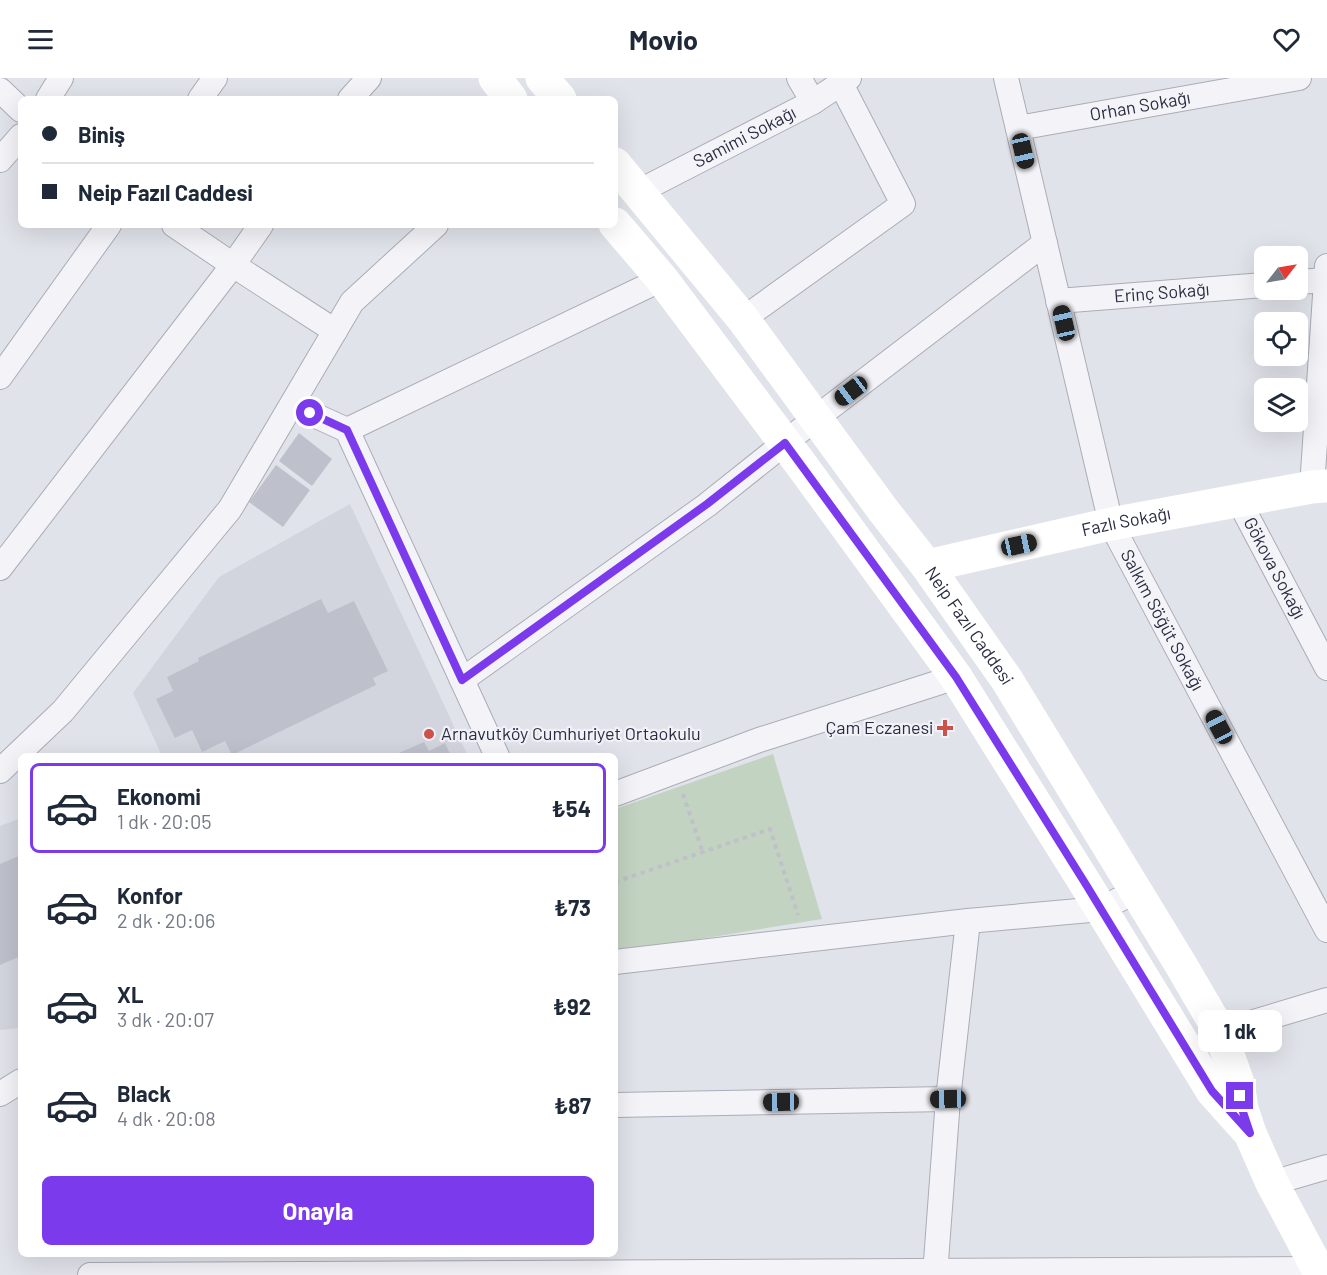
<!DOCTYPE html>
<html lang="tr">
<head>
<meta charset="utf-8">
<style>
  body { margin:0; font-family:Barlow,sans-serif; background:#f6f6f7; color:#1f2937; height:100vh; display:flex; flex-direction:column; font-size:22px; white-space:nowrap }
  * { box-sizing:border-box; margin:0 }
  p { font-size:20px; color:#747a83 }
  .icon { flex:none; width:33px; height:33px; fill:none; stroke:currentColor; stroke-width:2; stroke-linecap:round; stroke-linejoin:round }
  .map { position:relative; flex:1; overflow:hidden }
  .side { position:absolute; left:18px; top:675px; width:600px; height:504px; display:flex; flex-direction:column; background:#fff; border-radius:9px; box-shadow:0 6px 24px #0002 }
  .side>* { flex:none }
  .banner { position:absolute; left:18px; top:18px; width:600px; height:132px; border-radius:9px; box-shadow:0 6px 24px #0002; display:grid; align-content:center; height:132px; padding:0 24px; background:#fff }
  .needle { width:39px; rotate:59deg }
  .tools { position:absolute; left:1254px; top:168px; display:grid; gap:12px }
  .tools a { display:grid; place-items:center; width:54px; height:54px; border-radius:9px; background:#fff; box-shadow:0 6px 24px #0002; font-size:30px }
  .end { position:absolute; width:27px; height:27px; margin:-14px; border:8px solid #7c3aed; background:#fff; box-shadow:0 0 0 3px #fff }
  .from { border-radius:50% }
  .bubble { position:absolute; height:42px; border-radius:9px; background:#fff; box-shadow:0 6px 24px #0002; font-size:20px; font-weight:700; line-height:42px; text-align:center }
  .car { position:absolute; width:18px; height:36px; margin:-18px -9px; border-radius:8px; box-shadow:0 0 4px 2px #0007; background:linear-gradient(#222 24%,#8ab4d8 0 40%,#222 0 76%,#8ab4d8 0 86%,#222 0) }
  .banner b { display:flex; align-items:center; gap:21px; height:57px; font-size:22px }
  .banner b+b { border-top:2px solid #e0e1e3 }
  .banner i { width:15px; height:15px; background:#1f2937 }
  ul { padding:10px 0 0; list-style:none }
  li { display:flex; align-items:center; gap:18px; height:90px; margin:0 12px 9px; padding:0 12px; border:3px solid transparent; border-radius:9px }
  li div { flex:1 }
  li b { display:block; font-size:22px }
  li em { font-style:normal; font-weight:700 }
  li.current { border-color:#7c3aed }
  li>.icon { width:54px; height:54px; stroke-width:1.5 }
  .action { display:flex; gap:12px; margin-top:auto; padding:12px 24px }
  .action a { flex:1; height:69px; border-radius:9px; background:#7c3aed; color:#fff; font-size:24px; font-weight:700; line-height:69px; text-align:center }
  header { display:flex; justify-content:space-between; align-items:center; height:78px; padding:0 24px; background:#fff; font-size:27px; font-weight:700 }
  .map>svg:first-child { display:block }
</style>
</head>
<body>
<header><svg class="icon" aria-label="menu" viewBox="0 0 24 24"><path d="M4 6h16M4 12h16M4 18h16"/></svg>Movio<svg class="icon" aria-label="heart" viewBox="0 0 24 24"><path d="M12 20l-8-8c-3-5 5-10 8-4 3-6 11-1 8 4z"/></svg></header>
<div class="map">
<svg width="1327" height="1197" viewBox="0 0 1327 1197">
  <rect width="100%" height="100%" fill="#e1e3ea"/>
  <g fill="#d3d5de">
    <polygon points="350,426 468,678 162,678 133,615 219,499"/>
    <polygon points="21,740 21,950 0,952 0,748"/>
  </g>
  <polygon fill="#c3d3c2" points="773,676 822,841 615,875 615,731"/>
  <g fill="#bec1cc">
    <polygon points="299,355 332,381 312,408 279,383"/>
    <polygon points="276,387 310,412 283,449 249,424"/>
    <polygon points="321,521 328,535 354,523 388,593 373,600 376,607 232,677 225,663 202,674 192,652 175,660 156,621 173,613 167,599 199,583 198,580"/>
    <polygon points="424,664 429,673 445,665 451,678 392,678"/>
    <polygon points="21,777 21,878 0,887 0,786"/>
  </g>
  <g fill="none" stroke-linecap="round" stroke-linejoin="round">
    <defs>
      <g id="street">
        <polyline points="799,0 813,24"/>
        <path id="s1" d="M1006,0l105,446 216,406"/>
        <polyline points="0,12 21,32"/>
        <polyline points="48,21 61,0"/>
        <polyline points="200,21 215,0"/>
        <polyline points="350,21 369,0"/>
        <path id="s2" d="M1018,50l281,-50"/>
        <polyline points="0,82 21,58"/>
        <path id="s3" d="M638,114l175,-90 36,-24"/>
        <polyline points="174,147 233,187 335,253"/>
        <polyline points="1298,204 1326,202"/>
        <path id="s4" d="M1058,223l206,-16"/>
        <polyline points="743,241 903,126 841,6"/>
        <polyline points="0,299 109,147"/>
        <polyline points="292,327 347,352 497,678"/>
        <polyline points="347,352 662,201"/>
        <polyline points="1312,409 1327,188"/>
        <path id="s5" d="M1239,423l88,167"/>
        <polyline points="0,490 233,187 261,147"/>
        <polyline points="462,602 707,427 816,340 1045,165"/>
        <polyline points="0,693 63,633 230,431 352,224 436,147"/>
        <polyline points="615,716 759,662 956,599"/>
        <polyline points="615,884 968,843 1101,831 1136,813"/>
        <polyline points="1220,954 1327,922"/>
        <polyline points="0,1016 21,1003"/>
        <polyline points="615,1027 948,1021"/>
        <polyline points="1272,1105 1327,1089"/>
        <polyline points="90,1197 1317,1191"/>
        <polyline points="935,1197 948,1021 968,843"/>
      </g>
    </defs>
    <use href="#street" stroke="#aaacb7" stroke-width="26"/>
    <g stroke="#bfc0c8" stroke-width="4" stroke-dasharray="4.5 4.5" stroke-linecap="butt">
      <polyline points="683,716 703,775"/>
      <polyline points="615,804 770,751 798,837"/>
    </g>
    <use href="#street" stroke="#f4f4f8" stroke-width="24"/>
    <g stroke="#fff" stroke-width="33">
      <polyline points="495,0 511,21"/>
      <polyline points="542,0 560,21"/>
      <path id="s6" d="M615,86l128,155 140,191 44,56 80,114 174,285 39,67 18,51 4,26 8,24 22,50 49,92"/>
      <polyline points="615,146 662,201 800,385 956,599 1085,805 1212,1013 1246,1051"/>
      <path id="s7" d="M927,488l184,-42 201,-37 15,-1"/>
    </g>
  </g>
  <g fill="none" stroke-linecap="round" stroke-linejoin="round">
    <polyline stroke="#7c3aed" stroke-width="8" points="310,335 347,352 462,602 707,426 785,365 956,599 1085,805 1212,1013 1250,1055 1242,1031 1240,1018"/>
  </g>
  <g fill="#cc5149" stroke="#f1f2f7" stroke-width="2">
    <path d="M942 641h6v6h6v6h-6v6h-6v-6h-6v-6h6z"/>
    <circle cx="429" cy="656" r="6"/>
  </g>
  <g text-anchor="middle" stroke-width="4.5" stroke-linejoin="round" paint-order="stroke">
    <g font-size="18" fill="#2a2d41" stroke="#f1f2f7">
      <text dy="6" stroke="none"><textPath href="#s2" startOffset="124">Orhan Sokağı</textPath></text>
      <text dy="6" stroke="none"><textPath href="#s3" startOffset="120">Samimi Sokağı</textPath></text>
      <text dy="6" stroke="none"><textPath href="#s4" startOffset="104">Erinç Sokağı</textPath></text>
      <text dy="6" stroke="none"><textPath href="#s7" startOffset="204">Fazlı Sokağı</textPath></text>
      <text dy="6" stroke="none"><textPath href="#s5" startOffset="76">Gökova Sokağı</textPath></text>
      <text dy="6" stroke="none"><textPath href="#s1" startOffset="567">Salkım Söğüt Sokağı</textPath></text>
      <text dy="6" stroke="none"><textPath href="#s6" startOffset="582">Neip Fazıl Caddesi</textPath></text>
    </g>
    <g font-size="18" fill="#2a2d41" stroke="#f1f2f7" text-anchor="end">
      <text x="933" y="656">Çam Eczanesi</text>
      <text x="441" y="662" text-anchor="start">Arnavutköy Cumhuriyet Ortaokulu</text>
    </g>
  </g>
</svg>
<div class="tools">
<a><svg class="needle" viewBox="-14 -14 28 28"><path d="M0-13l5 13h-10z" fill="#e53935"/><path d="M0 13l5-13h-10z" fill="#747a83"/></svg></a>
<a><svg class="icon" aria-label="locate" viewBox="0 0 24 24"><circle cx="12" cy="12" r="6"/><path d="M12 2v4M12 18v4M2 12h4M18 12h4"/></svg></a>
<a><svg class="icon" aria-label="layers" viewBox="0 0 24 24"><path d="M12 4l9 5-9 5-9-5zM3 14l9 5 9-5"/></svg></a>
</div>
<i class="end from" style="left:310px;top:335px"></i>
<i class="end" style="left:1240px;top:1018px"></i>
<div class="bubble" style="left:1198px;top:932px;width:84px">1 dk</div>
<i class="car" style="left:1023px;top:73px;rotate:167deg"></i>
<i class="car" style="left:1064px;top:245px;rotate:347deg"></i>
<i class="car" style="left:851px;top:313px;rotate:233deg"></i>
<i class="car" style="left:1019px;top:467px;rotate:78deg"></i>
<i class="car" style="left:1219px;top:649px;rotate:332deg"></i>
<i class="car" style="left:948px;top:1021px;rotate:269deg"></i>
<i class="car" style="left:781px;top:1024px;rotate:269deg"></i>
<div class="banner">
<b><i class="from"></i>Biniş</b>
<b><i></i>Neip Fazıl Caddesi</b>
</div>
<section class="side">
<ul>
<li class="current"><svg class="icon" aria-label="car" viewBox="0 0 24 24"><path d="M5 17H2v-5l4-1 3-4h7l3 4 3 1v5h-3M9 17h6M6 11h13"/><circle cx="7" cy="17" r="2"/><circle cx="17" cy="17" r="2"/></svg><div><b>Ekonomi</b><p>1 dk · 20:05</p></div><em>₺54</em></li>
<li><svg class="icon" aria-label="car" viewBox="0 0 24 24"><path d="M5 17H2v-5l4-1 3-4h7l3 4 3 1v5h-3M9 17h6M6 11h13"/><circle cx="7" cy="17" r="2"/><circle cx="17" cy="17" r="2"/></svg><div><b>Konfor</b><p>2 dk · 20:06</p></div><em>₺73</em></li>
<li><svg class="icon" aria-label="car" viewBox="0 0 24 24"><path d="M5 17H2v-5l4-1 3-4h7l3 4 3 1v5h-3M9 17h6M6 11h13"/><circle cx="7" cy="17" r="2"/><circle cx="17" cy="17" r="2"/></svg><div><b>XL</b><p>3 dk · 20:07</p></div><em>₺92</em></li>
<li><svg class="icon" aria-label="car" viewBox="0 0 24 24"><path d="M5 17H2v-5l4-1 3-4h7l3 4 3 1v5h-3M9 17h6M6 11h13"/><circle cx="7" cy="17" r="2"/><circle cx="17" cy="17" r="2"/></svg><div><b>Black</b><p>4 dk · 20:08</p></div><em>₺87</em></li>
</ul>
<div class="action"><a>Onayla</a></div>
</section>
</div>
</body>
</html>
